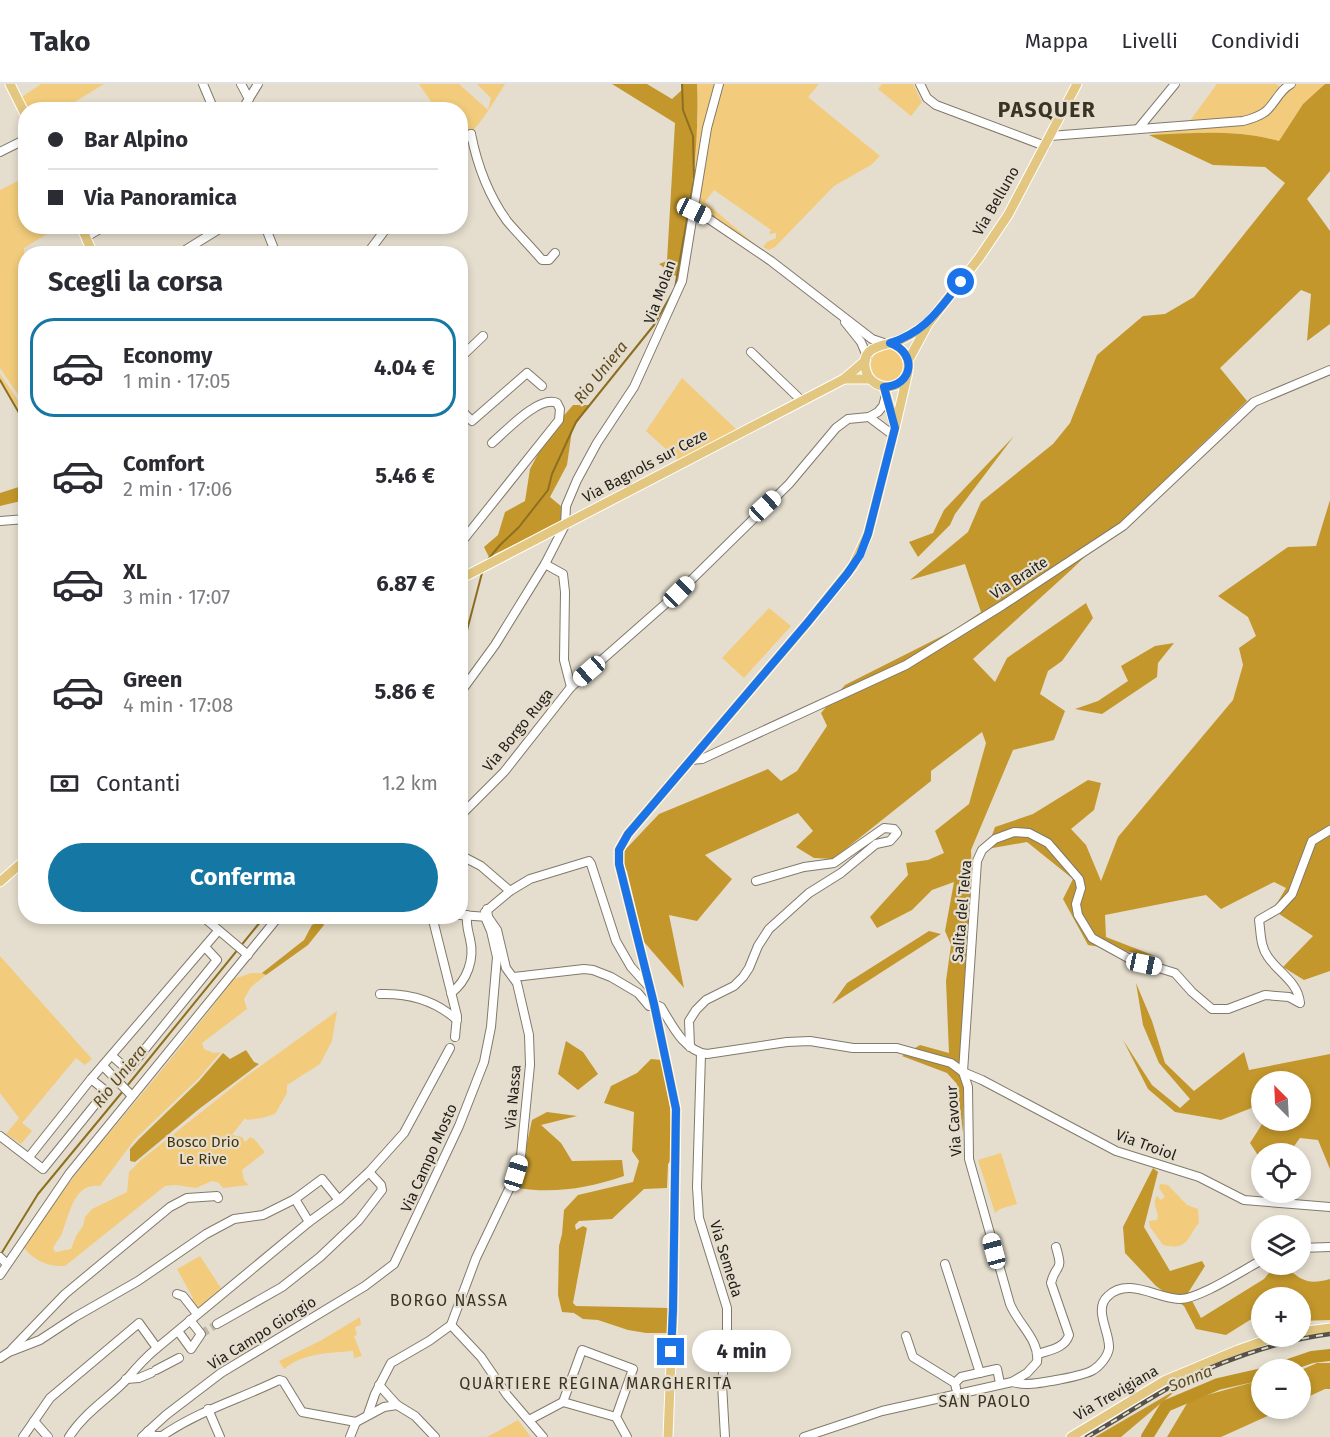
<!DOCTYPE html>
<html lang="it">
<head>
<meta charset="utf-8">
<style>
  body { margin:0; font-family:"Fira Sans",sans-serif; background:#f7f7f7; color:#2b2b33; height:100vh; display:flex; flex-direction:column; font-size:22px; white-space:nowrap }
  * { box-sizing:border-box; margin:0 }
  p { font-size:20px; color:#7c7c81 }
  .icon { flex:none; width:33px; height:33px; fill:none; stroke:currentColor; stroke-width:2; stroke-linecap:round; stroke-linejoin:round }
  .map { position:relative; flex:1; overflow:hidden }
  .sheet { position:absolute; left:18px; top:162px; width:450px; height:678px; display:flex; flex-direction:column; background:#fff; border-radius:24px; box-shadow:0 3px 9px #0003 }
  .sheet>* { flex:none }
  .top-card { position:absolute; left:18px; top:18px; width:450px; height:132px; border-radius:24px; box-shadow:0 3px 9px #0003; display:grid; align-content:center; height:132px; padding:0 30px; background:#fff }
  .needle { width:39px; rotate:336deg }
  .controls { position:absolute; left:1251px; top:987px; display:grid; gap:12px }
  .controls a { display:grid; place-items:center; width:60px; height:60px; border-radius:50%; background:#fff; box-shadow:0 3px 9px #0003; font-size:30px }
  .end { position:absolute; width:27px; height:27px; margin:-14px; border:8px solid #1a73e8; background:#fff; box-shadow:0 0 0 3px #fff }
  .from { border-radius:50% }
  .bubble { position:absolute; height:42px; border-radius:21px; background:#fff; box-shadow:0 3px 9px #0003; font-size:20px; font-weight:700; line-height:42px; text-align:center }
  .car { position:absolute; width:18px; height:36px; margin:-18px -9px; border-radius:8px; box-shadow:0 0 4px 2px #0007; background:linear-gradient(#fff 24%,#345 0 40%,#fff 0 76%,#345 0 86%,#fff 0) }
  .top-card b { display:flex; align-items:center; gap:21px; height:57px; font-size:22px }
  .top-card b+b { border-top:2px solid #e1e1e2 }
  .top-card i { width:15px; height:15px; background:#2b2b33 }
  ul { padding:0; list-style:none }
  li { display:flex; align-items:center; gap:18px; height:99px; margin:0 12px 9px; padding:0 18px; border:3px solid transparent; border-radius:24px }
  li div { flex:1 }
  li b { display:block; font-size:22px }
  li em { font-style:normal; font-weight:700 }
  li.selected { border-color:#1577a4 }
  li>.icon { width:54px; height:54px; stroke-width:1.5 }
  h2 { padding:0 30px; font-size:27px; line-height:72px }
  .pay { display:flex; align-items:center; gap:15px; height:66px; padding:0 30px; font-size:22px }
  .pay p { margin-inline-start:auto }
  .cta { display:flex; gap:12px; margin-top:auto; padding:12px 30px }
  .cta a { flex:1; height:69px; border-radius:36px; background:#1577a4; color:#fff; font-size:24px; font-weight:700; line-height:69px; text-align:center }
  header { display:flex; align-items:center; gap:36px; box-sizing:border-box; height:84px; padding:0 30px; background:#fff; border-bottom:2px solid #e1e1e2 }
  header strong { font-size:28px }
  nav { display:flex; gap:33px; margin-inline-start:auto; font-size:21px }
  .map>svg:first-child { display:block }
</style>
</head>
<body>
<header>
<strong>Tako</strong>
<nav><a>Mappa</a><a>Livelli</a><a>Condividi</a></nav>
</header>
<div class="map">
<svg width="1330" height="1353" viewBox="0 0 1330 1353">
  <rect width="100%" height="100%" fill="#e5dece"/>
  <g fill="#f2cc7c">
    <polygon points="41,0 104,0 63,25 26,26 19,15"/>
    <path d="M419,0h40l29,26 3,-12 -14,-14h28c-13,21 -26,43 -44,59l-1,-33 -24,-1z"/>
    <path d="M697,0h122l-11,13 72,59 -9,9 -37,21 -59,61 -6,3 -6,-3 4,-5 9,-4v-5l-7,1 2,-4 -57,-40 -9,12 53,45c-15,-9 -53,-36 -70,-36l10,-92z"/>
    <polygon points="882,0 913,0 922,18 911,32 878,5"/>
    <path d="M1217,0h59l8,5 3,-5h38l-22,20 -24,37c-42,-12 -87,-8 -130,-6l37,-9z"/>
    <polygon points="22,95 25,101 26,142 43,143 47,150 24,164 25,176 19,180 26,188 25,335 0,296 0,290 18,316 21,315 0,284 0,106"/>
    <circle cx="887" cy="281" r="16"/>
    <polygon points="682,294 738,347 679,377 646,347"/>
    <polygon points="769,524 791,542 744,594 722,574"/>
    <polygon points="0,872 92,975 85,981 76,974 22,1039 32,1047 21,1060 6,1050 19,1034 0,1009"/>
    <path d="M251,889h11l4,2 -15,12 -7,12 3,10 -45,34 2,6 10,4 7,-1 -22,26 -64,61 -35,47c-27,-3 -30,28 -38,47 -2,6 -7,9 -9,16l3,3 15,-3 5,-13 7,-10 2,-9 7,-8 35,-17 2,-20 12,-12 103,-82 93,-67 -5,30 -12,23 -33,21v8l-12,21 -13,4 -15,2 -2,-2 -13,17 10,2 3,5 5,-5 4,2 11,13 -23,18 2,10 5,5 -26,3 -4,-5 -7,-2 -16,7 -20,-3 -11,1 -100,80c-17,1 -30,-5 -41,-18 35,-58 79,-107 122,-159 30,-36 59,-73 88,-110z"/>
    <polygon points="1001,1069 1017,1120 1000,1125 995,1129 978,1076"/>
    <path d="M1160,1100l8,1 19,20 11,4 1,14c-12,14 -10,28 -36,22l-13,-18 -1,-6 8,-1 1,-4c-1,-7 -6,-14 -1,-20l4,4 4,-3 -6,-9z"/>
    <polygon points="200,1172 221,1204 198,1224 194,1222 191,1217 193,1214 177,1185"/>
    <path d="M360,1233l1,8 -6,2 2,8 -3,1 8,20 -8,2 -1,-7c-24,2 -50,2 -69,18l-5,-8 41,-20z"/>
    <polygon points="518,1336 531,1353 487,1353"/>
  </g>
  <g fill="#c3972c">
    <path d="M612,0h35l25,15 11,-10 -2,-5h16c3,64 -8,130 -20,193l-18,-13 8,-3 8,-138z"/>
    <path d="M1325,0h5v87l-23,28 23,32v93l-23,17 4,-47 -10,-4 -81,78 27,33 -176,169 -98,89 22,23 12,-24 79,-55 7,15 -31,43 -14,10 -8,23 25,17 -11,29 -41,10 -42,100 1,27 -8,114 -1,142 -6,-49 -10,-11 -45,-17 18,-11 29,8 -3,-72 5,-36 -6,-14 9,-49 -22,8 -20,20 -35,18 -7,-11 38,-42 -2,-12 22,-3 16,-7 -9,-22 34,-27 17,-61 -4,-11 -51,39v10l-98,78 -19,-1 -18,-11 17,-16 -15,-18 -93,42 27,24 -35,42 -28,-6 15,73 -40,-46 -17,-71 -6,-10 2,-9 36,-38 109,-45 13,12 16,-10 30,-45 -6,-13 24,-28 109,-55 27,-18 -16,-48 -55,16 58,-48 13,-30 72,-58 17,-21 27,-68 46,-39 22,-2 29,-17 91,-114 -20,-16 -52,-2 -64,-30c43,-2 88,-6 130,6l24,-37z"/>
    <polygon points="573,321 589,321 572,346 567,381 550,413 562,423 561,438 489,473 484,463 498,451 505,428 525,417 530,385 549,349"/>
    <polygon points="1014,352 955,430 950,441 918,473 909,458 933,449 944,426"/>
    <polygon points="25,401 25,416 0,422 0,409"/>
    <polygon points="1330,416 1330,887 1304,896 1283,883 1313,852 1273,826 1286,804 1274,798 1221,825 1206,811 1105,831 1106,853 1155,872 1088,861 1063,815 1073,795 1027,758 987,765 995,743 1033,730 1088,696 1101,699 1094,726 1071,745 1086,761 1101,797 1118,753 1233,616 1243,581 1239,564 1256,552 1248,533 1218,512 1288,463 1316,462"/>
    <polygon points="1174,559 1158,579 1157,593 1102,630 1075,625 1098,617 1128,597 1121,582 1155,562"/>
    <polygon points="320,837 324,841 308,861 266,891 262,889 304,856 312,841"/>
    <polygon points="929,847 941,850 832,920 847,899"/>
    <polygon points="1136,899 1152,937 1165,979 1194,1007 1244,968 1249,986 1330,970 1330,1085 1318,1056 1300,1054 1289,1069 1262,1070 1261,1076 1250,1059 1264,1037 1300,1036 1300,998 1262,998 1261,1024 1259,1021 1221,1036 1175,1028 1148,1005 1123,956 1152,1001 1180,1024 1190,1015 1159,979 1143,941"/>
    <polygon points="566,957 583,968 598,990 578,1006 558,990"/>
    <polygon points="246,966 254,978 259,980 199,1025 135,1078 130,1077 130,1065 139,1055 199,997 223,969 230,975"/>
    <polygon points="651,975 661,976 670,1023 672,1075 668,1080 667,1104 644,1105 612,1135 579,1137 575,1141 576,1146 583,1142 587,1144 573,1219 576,1222 669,1224 667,1249 646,1249 628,1246 598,1236 583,1235 574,1229 562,1228 558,1211 559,1162 562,1150 564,1126 578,1111 633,1098 639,1077 632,1067 634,1028 604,1019 611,1002 637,989"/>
    <path d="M547,1028l30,4 -36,9 20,18 11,18 50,-1 2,16c-36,12 -69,18 -107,12l15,-68z"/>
    <path d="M1153,1084l5,4 -14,55 26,44 32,-10 3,5 -17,27 13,25 63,-39 9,-11 12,-1c18,14 23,18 45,12v41l-29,1 -1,-23h-38l-1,15 -35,22 -30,-6 -12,-23 -28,-20 -31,-33 -2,-26z"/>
    <polygon points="1317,1279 1330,1279 1330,1305 1325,1305 1301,1316 1301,1286"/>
    <polygon points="1261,1296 1262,1324 1283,1325 1221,1353 1167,1353 1189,1316"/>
    <polygon points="1179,1304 1121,1353 1095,1353"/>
  </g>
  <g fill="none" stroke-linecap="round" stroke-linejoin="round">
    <g stroke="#8e6f21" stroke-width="2">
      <polyline points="0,296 26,341"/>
      <polyline points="486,478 500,461 519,443 548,406 552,390 576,338 654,241 675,204 694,95 693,52 683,26 682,0"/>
      <polyline points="460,573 482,489"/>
      <polyline points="127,1002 265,832"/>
      <polyline points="1,1170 38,1110 123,1007"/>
    </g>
    <g stroke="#bd9124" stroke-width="12">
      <polyline points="1274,1286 1312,1273 1330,1271"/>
      <polyline points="1147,1353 1166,1322 1218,1300 1262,1290"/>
    </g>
    <polyline stroke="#beb8aa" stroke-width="8" stroke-dasharray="8 4" stroke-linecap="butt" points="201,1250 217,1240"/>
    <defs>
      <g id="minor">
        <polyline points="203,0 214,26"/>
        <polyline points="241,0 249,15"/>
        <polyline points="920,0 927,14 936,21 1045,62"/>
        <polyline points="240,26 245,21 258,0"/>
        <polyline points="1138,45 1175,0"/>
        <path d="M471,50c6,30 18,62 36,87 11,13 24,26 35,39h7l6,-7"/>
        <path d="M1050,52l193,-15c8,-2 15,-4 22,-9 10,-8 14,-22 26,-28"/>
        <polyline points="460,59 471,50"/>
        <polyline points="0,68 26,55"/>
        <polyline points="694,127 709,135 771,177 872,255 884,259"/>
        <polyline points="265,142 276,170"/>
        <polyline points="86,153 105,142"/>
        <polyline points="179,170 224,142"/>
        <polyline points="367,170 388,142"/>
        <polyline points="845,238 861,258 867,272"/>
        <polyline points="751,268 802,317"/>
        <polyline points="460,274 483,252"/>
        <polyline points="460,325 472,337 527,289 542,302"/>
        <polyline points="869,333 893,351"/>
        <polyline points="0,437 26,435"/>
        <path d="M460,460l99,-124 1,-11 -3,-6c-18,-8 -51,28 -65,40"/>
        <polyline points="545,480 563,490 565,508 564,576 571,603"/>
        <polyline points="460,609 495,561 545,480 565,441 566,422 577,396 597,359 634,303 682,197 707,44 719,0"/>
        <polyline points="691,676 702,675 906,581 1003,521 1123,442 1254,318 1330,286"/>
        <polyline points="460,732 504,688 571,603 679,508 789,400 836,344 848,335 869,333 878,328 883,322 886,311"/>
        <polyline points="460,771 481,782 510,807"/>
        <polyline points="485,828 510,807 530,795 589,777 591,780 616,857 631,883 650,904"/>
        <polyline points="460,831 488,833"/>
        <polyline points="202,832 248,871"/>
        <polyline points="432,832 457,932 455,953"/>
        <path d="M514,893l70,-8 9,1 18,7 27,16 11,13 5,-2 7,3c11,18 23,44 46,47l80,-12 23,-1 43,7h44l54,15 12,9 19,8 134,71 83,26 45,23 86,7"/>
        <path d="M451,909c16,-12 24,-34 19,-54 -2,-9 -4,-14 -3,-24"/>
        <path d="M380,910c30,-1 55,6 77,26"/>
        <polyline points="690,963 689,937 696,926 706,916 734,902 743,893 749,884 758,862 769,845 809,809 841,789 876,760 890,757 897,749 894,745 884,744 834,779 804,783 756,797"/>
        <polyline points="701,970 697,1103 699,1134 727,1224 727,1247 722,1300 725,1353"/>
        <polyline points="112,972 128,986 217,876 205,863"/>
        <polyline points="103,982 132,1012"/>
        <polyline points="0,1052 43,1085 106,1007 91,995"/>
        <polyline points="29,1073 91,995 218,847"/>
        <polyline points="295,1115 309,1138"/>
        <polyline points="1300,1164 1330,1163"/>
        <polyline points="0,1173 7,1180"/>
        <polyline points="945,1180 980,1289"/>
        <polyline points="0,1191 69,1090 279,832"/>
        <polyline points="177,1210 183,1212 197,1230"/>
        <polyline points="217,1240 282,1203 320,1173 359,1136 382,1106 381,1101 369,1088"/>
        <polyline points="451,1241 481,1273 507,1311 543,1353"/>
        <polyline points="178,1247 191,1265 201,1250 190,1236"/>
        <polyline points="906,1252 913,1273 955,1299"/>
        <polyline points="12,1265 65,1210 170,1123 187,1114 217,1112 218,1114"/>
        <path d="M1038,1270c12,-4 27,-6 31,-19l-18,-52c5,-21 13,-9 5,-36"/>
        <polyline points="0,1274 9,1268 40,1256 75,1233 138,1197 206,1150 234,1135 263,1131 295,1115 322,1095 339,1116"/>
        <polyline points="156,1286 179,1274"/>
        <polyline points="126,1295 139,1294 151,1289"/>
        <path d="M1012,1298c4,1 9,2 14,2 12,0 58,-8 67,-14 7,-4 15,-14 16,-22 1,-16 -16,-39 -1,-52 20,-19 48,2 71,3 19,1 64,-29 83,-39"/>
        <polyline points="379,1301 397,1321 415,1332 435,1353"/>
        <polyline points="956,1304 955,1299 961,1293 997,1285 1000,1299"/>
        <polyline points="563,1318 616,1333"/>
        <polyline points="208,1325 220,1353"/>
        <polyline points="368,1330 375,1310 391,1279 429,1257 451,1241 476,1174 510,1103 521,1072 530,981 529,951 517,899 506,884 497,846 488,833 487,825"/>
        <polyline points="529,1336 563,1318 582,1266 633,1285 616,1333 627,1353"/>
        <polyline points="34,1337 48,1353"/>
        <path d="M148,1347l6,5h8c38,-26 76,-36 117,-56l4,1 19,31 54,10"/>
        <polyline points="23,1353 50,1314 139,1239 157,1264"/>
        <path d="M69,1353c15,-24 39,-38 58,-58 9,-11 19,-22 30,-31l152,-126 30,-22 30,-28 35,-39 46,-85"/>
        <polyline points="142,1353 166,1331 221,1289 365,1202 394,1180 459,1042 484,978 491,943 497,873 491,847 485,833"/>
        <polyline points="350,1353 356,1338 384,1323 397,1321"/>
        <path d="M804,1353l78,-26 130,-29 15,-9 10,-11c3,-22 -19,-38 -27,-58l-41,-145 -1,-72 -5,-15 14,-211 5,-11 13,-11 19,-7 15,1 19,10 31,36 2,9 -5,16 2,11 14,23 38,21 45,14 17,19 20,17h16l37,-14 24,2 11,6c-2,-21 -21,-30 -32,-46 -8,-11 -7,-24 -9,-37l19,-11 14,-15 20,-53 18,-11"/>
      </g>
      <g id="major">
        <polyline points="10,0 26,32"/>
        <polyline points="81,142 93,170"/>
        <path d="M890,259c30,10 20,49 -8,43 -8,-2 -14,-8 -16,-15 -7,-25 17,-25 32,-30 10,-4 19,-11 28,-16"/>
        <polyline points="908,277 928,240 979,174 1008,131 1077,0"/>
        <polyline points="844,295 870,295"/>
        <polyline points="884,303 895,341"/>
        <polyline points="460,495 844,295 865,277"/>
        <polyline points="0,798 26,775"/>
        <polyline points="1300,1248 1330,1244"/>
        <polyline points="668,1353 673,1225 676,1025 654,920 619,780 619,766 628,750 808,538 853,482 868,450 895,344 908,288"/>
        <polyline points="1071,1353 1164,1297 1238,1266 1278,1252"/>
      </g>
    </defs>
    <use href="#minor" stroke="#817a6b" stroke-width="10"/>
    <use href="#major" stroke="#fff" stroke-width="11"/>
    <use href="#minor" stroke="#fff" stroke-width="8"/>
    <use href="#major" stroke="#e3c780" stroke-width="9"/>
    <defs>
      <path id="rail" d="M1087,1353c26,-15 52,-32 78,-47 48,-27 111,-49 165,-56"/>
    </defs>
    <use href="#rail" stroke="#56524a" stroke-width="4.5"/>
    <use href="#rail" stroke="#e5dece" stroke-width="2" stroke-dasharray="7" stroke-linecap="butt"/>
  </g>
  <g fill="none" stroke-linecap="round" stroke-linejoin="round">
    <path stroke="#1a73e8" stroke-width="8" d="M671,1268l2,-43 3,-200 -22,-105 -35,-140v-14l9,-16 180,-212 39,-48 13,-19 8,-21 27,-106 -11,-41c29,-1 34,-34 6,-44 36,-11 49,-34 71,-61"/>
  </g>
  <g text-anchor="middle" stroke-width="4.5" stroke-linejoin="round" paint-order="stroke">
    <g font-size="15" fill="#221f1a" stroke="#e5dece">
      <text transform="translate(996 117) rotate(-60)" y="5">Via Belluno</text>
      <text transform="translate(660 208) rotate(-70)" y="5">Via Molan</text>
      <text transform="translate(645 382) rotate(-28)" y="5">Via Bagnols sur Ceze</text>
      <text transform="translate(1019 494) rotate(-33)" y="5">Via Braite</text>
      <text transform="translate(518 646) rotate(-51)" y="5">Via Borgo Ruga</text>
      <text transform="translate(962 827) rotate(-85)" y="5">Salita del Telva</text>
      <text transform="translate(513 1013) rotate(-85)" y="5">Via Nassa</text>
      <text transform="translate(954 1037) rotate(-94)" y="5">Via Cavour</text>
      <text transform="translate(1146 1061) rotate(20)" y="5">Via Troiol</text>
      <text transform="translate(429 1074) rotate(-66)" y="5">Via Campo Mosto</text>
      <text transform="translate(726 1175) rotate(73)" y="5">Via Semeda</text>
      <text transform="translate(262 1249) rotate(-32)" y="5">Via Campo Giorgio</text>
      <text transform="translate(1116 1309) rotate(-30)" y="5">Via Trevigiana</text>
    </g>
    <g font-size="15" fill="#473508" stroke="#e5dece">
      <text x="203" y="1063">Bosco Drio<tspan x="203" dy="17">Le Rive</tspan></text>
    </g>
    <g font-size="16" font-style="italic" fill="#5e4b22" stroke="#e5dece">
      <text transform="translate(600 288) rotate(-51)" y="6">Rio Uniera</text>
      <text transform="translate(119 992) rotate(-51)" y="6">Rio Uniera</text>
      <text transform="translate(1190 1294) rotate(-22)" y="6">Sonna</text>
    </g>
    <g font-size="16" letter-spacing="1.5" fill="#393326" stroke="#e5dece">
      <text x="449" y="1222">BORGO NASSA</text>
      <text x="596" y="1305">QUARTIERE REGINA MARGHERITA</text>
      <text x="985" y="1323">SAN PAOLO</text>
    </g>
    <g font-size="21" font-weight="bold" letter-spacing="1.5" fill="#393326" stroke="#e5dece">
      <text x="1047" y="33">PASQUER</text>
    </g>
  </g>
</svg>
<div class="controls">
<a><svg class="needle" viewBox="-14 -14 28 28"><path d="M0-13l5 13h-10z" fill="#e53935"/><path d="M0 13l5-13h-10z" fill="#7c7c81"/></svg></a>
<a><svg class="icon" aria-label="locate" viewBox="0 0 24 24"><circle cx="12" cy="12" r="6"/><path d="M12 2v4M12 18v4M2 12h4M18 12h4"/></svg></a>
<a><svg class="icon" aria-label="layers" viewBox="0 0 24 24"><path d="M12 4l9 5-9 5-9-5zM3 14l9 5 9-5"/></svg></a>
<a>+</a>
<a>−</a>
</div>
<i class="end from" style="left:961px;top:198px"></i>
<i class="end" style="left:671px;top:1268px"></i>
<div class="bubble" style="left:692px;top:1246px;width:99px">4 min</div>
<i class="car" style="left:694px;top:127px;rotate:115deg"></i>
<i class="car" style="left:765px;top:422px;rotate:47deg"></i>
<i class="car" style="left:679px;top:508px;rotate:45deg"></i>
<i class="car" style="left:589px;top:587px;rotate:229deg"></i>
<i class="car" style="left:1144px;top:880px;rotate:102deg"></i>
<i class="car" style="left:516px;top:1089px;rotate:17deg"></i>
<i class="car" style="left:994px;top:1167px;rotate:345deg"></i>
<div class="top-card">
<b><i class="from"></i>Bar Alpino</b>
<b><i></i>Via Panoramica</b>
</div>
<section class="sheet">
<h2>Scegli la corsa</h2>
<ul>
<li class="selected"><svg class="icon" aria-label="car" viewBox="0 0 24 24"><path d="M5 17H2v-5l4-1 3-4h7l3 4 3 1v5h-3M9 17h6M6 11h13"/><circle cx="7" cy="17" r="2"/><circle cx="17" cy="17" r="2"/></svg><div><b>Economy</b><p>1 min · 17:05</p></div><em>4.04 €</em></li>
<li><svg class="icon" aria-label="car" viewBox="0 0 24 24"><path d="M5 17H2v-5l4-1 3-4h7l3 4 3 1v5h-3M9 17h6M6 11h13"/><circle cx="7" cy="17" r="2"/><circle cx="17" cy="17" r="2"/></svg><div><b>Comfort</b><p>2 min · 17:06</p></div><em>5.46 €</em></li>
<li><svg class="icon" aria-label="car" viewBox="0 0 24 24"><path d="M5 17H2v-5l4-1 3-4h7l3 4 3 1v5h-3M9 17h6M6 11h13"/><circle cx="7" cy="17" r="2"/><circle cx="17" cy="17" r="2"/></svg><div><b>XL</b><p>3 min · 17:07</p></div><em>6.87 €</em></li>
<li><svg class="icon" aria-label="car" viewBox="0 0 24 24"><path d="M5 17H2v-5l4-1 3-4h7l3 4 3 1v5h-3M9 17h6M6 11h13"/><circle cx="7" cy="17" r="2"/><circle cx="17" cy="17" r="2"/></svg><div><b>Green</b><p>4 min · 17:08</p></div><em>5.86 €</em></li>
</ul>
<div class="pay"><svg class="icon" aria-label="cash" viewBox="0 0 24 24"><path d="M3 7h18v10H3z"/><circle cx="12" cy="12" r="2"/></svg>Contanti<p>1.2 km</p></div>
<div class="cta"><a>Conferma</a></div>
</section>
</div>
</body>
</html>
